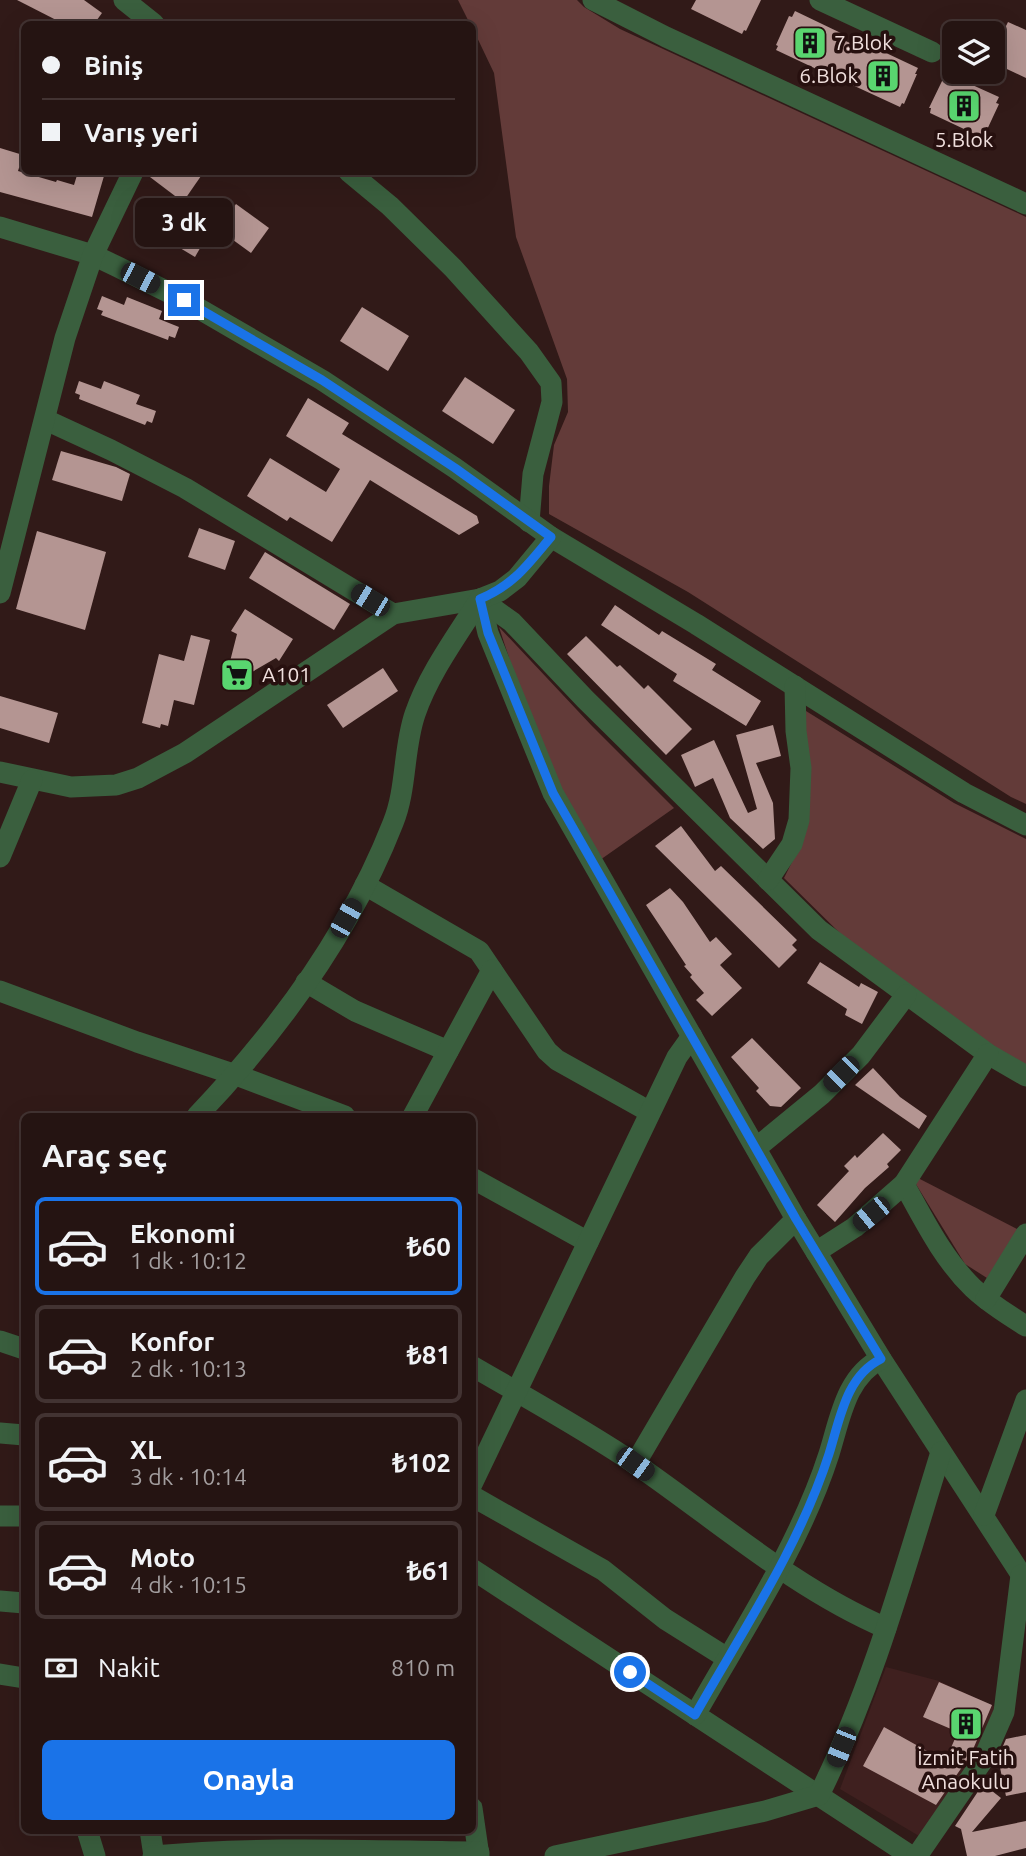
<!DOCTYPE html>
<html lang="tr">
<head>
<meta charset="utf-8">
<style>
  body { margin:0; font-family:Ubuntu,sans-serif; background:#2d1d1b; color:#f1f3f6; height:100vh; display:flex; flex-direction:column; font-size:26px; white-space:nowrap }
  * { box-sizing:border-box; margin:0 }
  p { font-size:23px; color:#a39e9f }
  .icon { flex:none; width:38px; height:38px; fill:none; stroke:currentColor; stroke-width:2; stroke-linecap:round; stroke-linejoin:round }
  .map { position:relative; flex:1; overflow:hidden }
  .panel { position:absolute; left:21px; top:1113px; width:455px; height:721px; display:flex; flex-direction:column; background:#251412; border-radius:10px; box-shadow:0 7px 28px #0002,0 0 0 2px #423332 }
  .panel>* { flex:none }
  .hud { position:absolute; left:21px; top:21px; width:455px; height:154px; border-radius:10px; box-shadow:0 7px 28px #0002,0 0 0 2px #423332; display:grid; align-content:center; height:154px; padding:0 21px; background:#251412 }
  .buttons { position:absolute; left:942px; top:21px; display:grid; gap:14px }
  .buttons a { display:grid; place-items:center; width:63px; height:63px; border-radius:10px; background:#251412; box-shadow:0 7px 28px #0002,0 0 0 2px #423332; font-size:35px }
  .end { position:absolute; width:32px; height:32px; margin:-16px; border:9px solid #1a73e8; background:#fff; box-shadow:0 0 0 4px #fff }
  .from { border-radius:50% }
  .bubble { position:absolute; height:49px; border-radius:10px; background:#251412; box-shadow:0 7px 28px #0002,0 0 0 2px #423332; font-size:23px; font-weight:700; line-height:49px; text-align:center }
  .car { position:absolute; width:21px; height:42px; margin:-21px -10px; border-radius:9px; box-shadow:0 0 5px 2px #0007; background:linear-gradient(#222 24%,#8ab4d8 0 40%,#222 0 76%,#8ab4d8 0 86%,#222 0) }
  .hud b { display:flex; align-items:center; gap:24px; height:66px; font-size:26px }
  .hud b+b { border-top:2px solid #423332 }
  .hud i { width:18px; height:18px; background:#f1f3f6 }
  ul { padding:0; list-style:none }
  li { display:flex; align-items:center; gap:21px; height:98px; margin:0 14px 10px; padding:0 7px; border:4px solid #423332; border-radius:10px }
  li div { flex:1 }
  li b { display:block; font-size:26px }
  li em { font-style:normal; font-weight:700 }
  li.selected { border-color:#1a73e8 }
  li>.icon { width:63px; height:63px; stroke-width:1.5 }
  h2 { padding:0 21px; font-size:32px; line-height:84px }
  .pay { display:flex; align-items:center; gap:18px; height:77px; padding:0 21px; font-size:26px }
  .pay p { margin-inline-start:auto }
  .cta { display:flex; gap:14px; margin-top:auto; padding:14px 21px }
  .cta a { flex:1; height:80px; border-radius:10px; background:#1a73e8; color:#fff; font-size:28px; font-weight:700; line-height:80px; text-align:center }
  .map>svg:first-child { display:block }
</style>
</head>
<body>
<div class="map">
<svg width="1026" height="1856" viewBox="0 0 1026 1856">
  <rect width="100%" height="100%" fill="#311a18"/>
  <polygon fill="#3f201f" points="886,1667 939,1681 998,1708 973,1765 919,1836 840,1789"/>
  <g fill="#633b39">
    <polygon points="458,0 577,0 584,7 620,29 1026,217 1026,804 1011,797 688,592 549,514 549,486 554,445 568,412 567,379 516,237 494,73 473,29 472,24 470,24"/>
    <path d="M499,627l93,99 82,82 -74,52c-45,-74 -75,-151 -101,-233z"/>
    <polygon points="806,711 954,803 1026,839 1026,1066 1009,1057 851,944 784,878 798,850"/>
    <polygon points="916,1177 1021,1231 987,1278 965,1264 914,1181"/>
  </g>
  <g fill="#b49592">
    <polygon points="17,0 84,0 102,13 94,24 64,24"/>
    <polygon points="696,0 761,0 746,31 744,30 742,34 691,9"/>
    <polygon points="795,11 845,35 843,40 865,49 867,44 918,68 915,74 917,74 904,104 902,103 900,107 848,83 850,81 829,70 827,74 776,50 778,46 776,45 789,16 792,17"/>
    <polygon points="1008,22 1026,30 1026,78 992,62 992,50 1003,27 1005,28"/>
    <polygon points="948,74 999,97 996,103 999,104 985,134 983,133 981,137 930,113 931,108 929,108 943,79 945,80"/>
    <polygon points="0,148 23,155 18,171 56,182 57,180 74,185 78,172 104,176 92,217 0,192"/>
    <polygon points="146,172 195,172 201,176 183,202 146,174"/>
    <polygon points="236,204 269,228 251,253 218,229"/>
    <polygon points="176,209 211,229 195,257 160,236"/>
    <polygon points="102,296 124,305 127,297 162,311 159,319 179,327 175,338 169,336 168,340 101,315 103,311 97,309"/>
    <polygon points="362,307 409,336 388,371 340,341"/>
    <polygon points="465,377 515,410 493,444 442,411"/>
    <polygon points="79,381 101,389 104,381 140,395 136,404 156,411 152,423 147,421 145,425 79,399 80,395 75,393"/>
    <polygon points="308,398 349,423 342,434 477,516 479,523 459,535 370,480 332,542 290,517 287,521 247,496 270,458 326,492 340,469 286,436"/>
    <polygon points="61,451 116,467 130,474 122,501 52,480"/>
    <polygon points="199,528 235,541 225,570 188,557"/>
    <polygon points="37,531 106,552 85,630 16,609"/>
    <polygon points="265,552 350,604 334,630 249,578"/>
    <polygon points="615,605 659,635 662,631 716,664 712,670 761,701 746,726 673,681 677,674 601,625"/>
    <polygon points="245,609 293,639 279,661 276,658 223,689 237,634 231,631"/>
    <polygon points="191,635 210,640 194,705 174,700 168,726 161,724 160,728 142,723 159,654 184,661"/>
    <polygon points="586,636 617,667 620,665 644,689 648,685 692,729 666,755 567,654"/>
    <polygon points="383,668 398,691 343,728 327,705"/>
    <polygon points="0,696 58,713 49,743 0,728"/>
    <polygon points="773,725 781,756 756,763 773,803 775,839 763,849 730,818 713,778 695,787 681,755 714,740 748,813 757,809 736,735"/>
    <polygon points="681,826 715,871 721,866 797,940 792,945 797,950 779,968 655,846"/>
    <polygon points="670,888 683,902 710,942 716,937 732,954 720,965 742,988 712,1016 696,1000 704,993 690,977 692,975 684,966 686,965 646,905"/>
    <polygon points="820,962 859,987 861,983 878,992 862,1024 845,1015 847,1009 807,983"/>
    <polygon points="752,1038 801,1088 781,1107 770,1106 756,1091 759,1088 731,1057"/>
    <polygon points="873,1068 900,1097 927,1116 919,1129 855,1085"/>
    <polygon points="883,1133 901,1150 887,1164 889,1167 865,1188 835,1222 817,1205 849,1171 844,1166 855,1155 857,1158"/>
    <polygon points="939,1682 992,1705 971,1754 936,1805 863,1766 884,1727 945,1761 958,1732 923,1717"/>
    <polygon points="1026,1735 1026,1792 1006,1796 998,1758 1006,1739"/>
    <polygon points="983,1784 1001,1798 972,1832 1026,1821 1026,1848 995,1856 967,1856 961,1829 955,1826"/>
  </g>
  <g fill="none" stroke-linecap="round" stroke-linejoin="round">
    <g stroke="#3a5f3e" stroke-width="21">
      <polyline points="124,0 154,24"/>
      <polyline points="593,0 666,37 1026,204"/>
      <polyline points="820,0 932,52"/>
      <polyline points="349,172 390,206 453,268 529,352 551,383 552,402 533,474 529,522"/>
      <polyline points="0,227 93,255 118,267 184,300 322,380 455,468 551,537 696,624 964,793 1026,825"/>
      <polyline points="46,420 111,450 185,488 393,614"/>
      <polyline points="0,593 65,338 93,255 133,172"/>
      <polyline points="480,599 488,633 553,793 796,1219 881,1359 1026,1582"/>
      <polyline points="480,599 512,622 585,699 819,930 988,1054 1026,1076"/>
      <polyline points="0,772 71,787 116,785 138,778 185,753 393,614 480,599 500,591 517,578 551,537"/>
      <polyline points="0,857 32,780"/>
      <polyline points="768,880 792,844 799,820 801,768 796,731 795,686"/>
      <polyline points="365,885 479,951 547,1051 557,1060 650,1112"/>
      <polyline points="306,982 355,1011 448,1051"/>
      <polyline points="0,991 137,1042 236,1075 345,1116"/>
      <path d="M197,1116c80,-84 153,-183 196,-293 14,-34 10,-74 22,-109 14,-41 42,-78 65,-115"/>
      <polyline points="413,1116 492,970"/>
      <polyline points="756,1148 822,1094 861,1055 906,995"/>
      <polyline points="472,1178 588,1242"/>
      <path d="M904,1184c20,36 39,75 69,104 16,15 35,27 53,38"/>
      <polyline points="816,1252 855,1227 904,1184 988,1054"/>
      <polyline points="986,1299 1026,1234"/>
      <polyline points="0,1341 24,1349"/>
      <path d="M472,1366c55,32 112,63 165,99 81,56 158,124 249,163"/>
      <polyline points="0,1433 24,1435"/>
      <polyline points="635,1464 745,1277 759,1256 796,1219"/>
      <polyline points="472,1484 677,1057 692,1036"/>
      <polyline points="472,1496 603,1570 665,1619 727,1658"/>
      <polyline points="984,1515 1026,1400"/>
      <polyline points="0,1516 24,1516"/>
      <polyline points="472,1569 911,1856"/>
      <polyline points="0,1601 24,1603"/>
      <polyline points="0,1674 24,1678"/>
      <path d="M695,1715c48,-85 104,-168 134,-261 11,-35 17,-78 52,-95"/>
      <polyline points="472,1808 479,1856"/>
      <polyline points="87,1830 95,1856"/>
      <polyline points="150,1830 154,1856"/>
      <path d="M153,1856c108,-10 217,-5 326,-4"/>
      <path d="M555,1856l210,-45 54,-16c54,-108 86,-227 122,-343"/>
      <polyline points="917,1856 983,1760 1004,1712 1021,1575"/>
    </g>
  </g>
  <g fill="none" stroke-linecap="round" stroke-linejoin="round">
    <path stroke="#1a73e8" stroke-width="9" d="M184,300l138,80 133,88 96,69c-23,27 -37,48 -71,62l8,34 65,160 243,426 85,140c-35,17 -41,60 -52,95 -30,93 -86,176 -134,261l-65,-43"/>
  </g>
  <defs>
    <symbol id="building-square" viewBox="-11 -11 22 22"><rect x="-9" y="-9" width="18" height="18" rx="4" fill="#59d56f" stroke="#27100f"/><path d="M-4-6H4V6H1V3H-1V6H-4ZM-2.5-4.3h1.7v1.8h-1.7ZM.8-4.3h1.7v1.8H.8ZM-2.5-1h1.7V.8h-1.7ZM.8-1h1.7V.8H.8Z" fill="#111"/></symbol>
    <symbol id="supermarket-square" viewBox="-11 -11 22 22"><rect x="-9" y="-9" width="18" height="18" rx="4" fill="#59d56f" stroke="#27100f"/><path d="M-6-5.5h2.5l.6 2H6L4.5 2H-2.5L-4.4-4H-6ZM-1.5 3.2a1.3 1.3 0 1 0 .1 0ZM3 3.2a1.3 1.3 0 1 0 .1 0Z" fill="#111"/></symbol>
  </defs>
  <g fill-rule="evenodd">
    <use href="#building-square" x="791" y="24" width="38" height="38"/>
    <use href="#building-square" x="864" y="57" width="38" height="38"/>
    <use href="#building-square" x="945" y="87" width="38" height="38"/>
    <use href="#supermarket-square" x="218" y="656" width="38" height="38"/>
    <use href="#building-square" x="947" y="1705" width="38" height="38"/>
  </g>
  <g text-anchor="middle" stroke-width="7" stroke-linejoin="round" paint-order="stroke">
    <g font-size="21" fill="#f0dfdd" stroke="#27100f" text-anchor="start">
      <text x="834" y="50">7.Blok</text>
      <text x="858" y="83" text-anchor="end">6.Blok</text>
      <text x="964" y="147" text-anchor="middle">5.Blok</text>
      <text x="262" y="682">A101</text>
      <text x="966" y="1765" text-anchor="middle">İzmit Fatih<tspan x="966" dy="24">Anaokulu</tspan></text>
    </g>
  </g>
</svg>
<div class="buttons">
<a><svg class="icon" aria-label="layers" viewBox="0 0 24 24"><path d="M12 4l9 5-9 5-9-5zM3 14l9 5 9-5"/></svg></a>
</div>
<i class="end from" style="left:630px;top:1672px"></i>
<i class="end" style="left:184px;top:300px"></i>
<div class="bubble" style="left:135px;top:198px;width:98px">3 dk</div>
<i class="car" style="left:140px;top:278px;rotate:117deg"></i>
<i class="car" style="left:370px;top:600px;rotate:301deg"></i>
<i class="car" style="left:346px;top:918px;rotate:29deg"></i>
<i class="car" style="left:841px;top:1074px;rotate:225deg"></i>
<i class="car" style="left:871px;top:1214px;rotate:231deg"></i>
<i class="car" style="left:635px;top:1464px;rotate:126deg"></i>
<i class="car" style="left:841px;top:1747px;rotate:202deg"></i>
<div class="hud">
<b><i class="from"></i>Biniş</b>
<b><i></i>Varış yeri</b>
</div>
<section class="panel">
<h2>Araç seç</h2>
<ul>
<li class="selected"><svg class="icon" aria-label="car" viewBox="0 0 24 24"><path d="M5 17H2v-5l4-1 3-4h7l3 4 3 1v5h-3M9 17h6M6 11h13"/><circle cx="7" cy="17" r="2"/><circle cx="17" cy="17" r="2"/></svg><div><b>Ekonomi</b><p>1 dk · 10:12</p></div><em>₺60</em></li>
<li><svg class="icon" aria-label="car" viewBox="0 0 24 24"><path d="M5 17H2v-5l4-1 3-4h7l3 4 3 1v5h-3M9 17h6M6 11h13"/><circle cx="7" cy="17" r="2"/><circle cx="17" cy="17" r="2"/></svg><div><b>Konfor</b><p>2 dk · 10:13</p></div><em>₺81</em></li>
<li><svg class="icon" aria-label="car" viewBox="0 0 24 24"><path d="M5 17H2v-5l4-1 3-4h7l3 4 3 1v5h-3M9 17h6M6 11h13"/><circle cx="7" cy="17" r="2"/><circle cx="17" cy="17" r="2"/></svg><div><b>XL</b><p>3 dk · 10:14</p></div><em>₺102</em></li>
<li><svg class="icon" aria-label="car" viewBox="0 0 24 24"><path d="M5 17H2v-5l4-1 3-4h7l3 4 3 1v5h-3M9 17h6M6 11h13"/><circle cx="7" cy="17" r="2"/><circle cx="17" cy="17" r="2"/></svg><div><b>Moto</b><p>4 dk · 10:15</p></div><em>₺61</em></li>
</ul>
<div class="pay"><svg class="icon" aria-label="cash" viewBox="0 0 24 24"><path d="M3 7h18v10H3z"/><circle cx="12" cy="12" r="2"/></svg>Nakit<p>810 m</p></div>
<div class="cta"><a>Onayla</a></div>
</section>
</div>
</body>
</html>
